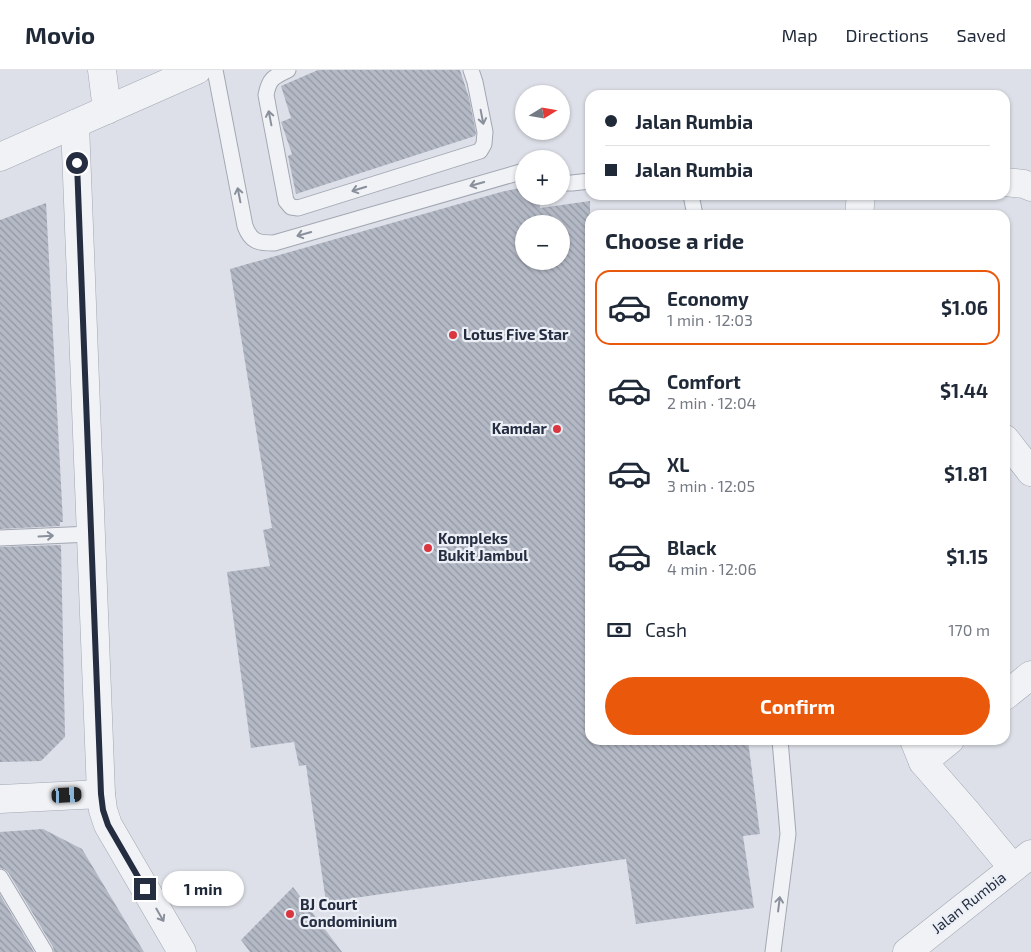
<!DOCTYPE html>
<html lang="en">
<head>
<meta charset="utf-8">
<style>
  body { margin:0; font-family:"Exo 2",sans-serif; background:#f6f6f7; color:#1f2937; height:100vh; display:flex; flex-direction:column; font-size:19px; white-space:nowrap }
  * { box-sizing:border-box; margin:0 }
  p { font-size:16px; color:#747a83 }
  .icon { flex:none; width:28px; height:28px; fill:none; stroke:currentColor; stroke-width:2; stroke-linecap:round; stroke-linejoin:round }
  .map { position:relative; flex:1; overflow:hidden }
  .drawer { position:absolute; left:585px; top:140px; width:425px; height:535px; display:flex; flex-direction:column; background:#fff; border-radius:15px; box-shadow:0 1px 4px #0004 }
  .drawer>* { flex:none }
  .guide { position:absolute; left:585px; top:20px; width:425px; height:110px; border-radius:15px; box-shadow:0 1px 4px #0004; display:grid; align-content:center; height:110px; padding:0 20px; background:#fff }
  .needle { width:32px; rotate:79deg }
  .controls { position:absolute; left:515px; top:15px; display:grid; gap:10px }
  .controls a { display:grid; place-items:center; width:55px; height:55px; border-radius:50%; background:#fff; box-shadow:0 1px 4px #0004; font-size:25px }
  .end { position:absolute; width:22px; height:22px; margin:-11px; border:6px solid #252d40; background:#fff; box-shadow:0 0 0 2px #fff }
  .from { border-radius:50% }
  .bubble { position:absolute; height:35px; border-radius:18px; background:#fff; box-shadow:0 1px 4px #0004; font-size:16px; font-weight:700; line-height:35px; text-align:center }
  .car { position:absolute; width:15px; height:30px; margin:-15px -8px; border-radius:6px; box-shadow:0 0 4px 1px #0007; background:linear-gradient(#222 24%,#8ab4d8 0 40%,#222 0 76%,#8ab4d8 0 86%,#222 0) }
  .guide b { display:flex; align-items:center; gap:18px; height:48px; font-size:19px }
  .guide b+b { border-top:1px solid #e0e1e3 }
  .guide i { width:12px; height:12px; background:#1f2937 }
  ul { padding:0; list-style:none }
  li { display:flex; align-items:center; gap:15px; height:75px; margin:0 10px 8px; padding:0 10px; border:2px solid transparent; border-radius:15px }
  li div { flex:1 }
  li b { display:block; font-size:19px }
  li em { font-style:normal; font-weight:700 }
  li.selected { border-color:#ea580c }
  li>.icon { width:45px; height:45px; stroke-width:1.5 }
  h2 { padding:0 20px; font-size:22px; line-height:60px }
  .pay { display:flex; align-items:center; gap:12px; height:55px; padding:0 20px; font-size:19px }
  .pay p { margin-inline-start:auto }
  .action { display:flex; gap:10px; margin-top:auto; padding:10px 20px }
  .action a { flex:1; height:58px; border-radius:30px; background:#ea580c; color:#fff; font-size:20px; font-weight:700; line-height:58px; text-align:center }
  header { display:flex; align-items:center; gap:30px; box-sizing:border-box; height:70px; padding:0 25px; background:#fff; border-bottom:1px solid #e0e1e3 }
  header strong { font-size:24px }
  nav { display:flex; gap:28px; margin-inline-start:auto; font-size:18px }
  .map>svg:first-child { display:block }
</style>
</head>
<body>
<header>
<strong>Movio</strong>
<nav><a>Map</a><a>Directions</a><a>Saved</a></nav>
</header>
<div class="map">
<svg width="1031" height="882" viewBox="0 0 1031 882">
  <defs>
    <pattern id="building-back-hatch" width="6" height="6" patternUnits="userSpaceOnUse" patternTransform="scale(1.25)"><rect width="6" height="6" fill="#b4b9c6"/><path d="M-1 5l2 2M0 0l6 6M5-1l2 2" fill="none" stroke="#9297a2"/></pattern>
  </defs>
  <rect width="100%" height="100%" fill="#dde0e8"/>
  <g fill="url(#building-back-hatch)" fill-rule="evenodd">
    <polygon points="318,0 460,0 469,28 476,63 475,66 296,124 288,86 292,84 281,52 291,48 281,16"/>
    <path d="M524,117v9h14l2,12 50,-7v539h158l12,94 -17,2 11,72 -118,16 -10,-65 -300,43 -20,-137 -7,1 -5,-24 -43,6 -24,-176 43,-6 -7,-36 9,-2 -42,-259 271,-77zM524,154h37v37h-37z"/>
    <polygon points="46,133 63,452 60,452 60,456 0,459 0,150"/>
    <polygon points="61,475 65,667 41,691 0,692 0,477"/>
    <polygon points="43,759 82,779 144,882 54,882 53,877 8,802 4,799 0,798 0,762"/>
    <polygon points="293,817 342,882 250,882 241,870"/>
    <polygon points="0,825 34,882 0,882"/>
  </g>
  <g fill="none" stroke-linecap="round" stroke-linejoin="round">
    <defs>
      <g id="lane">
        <path d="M215,0l30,156c6,16 13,17 29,17l250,-72"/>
        <path d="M288,0c-15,7 -19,9 -22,25l20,106 5,6 7,1 182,-57 4,-7 1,-12 -10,-50 -4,-12"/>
        <polyline points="561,113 572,113 590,111"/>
        <polyline points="691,125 695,145"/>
        <polyline points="0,468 91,464"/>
        <polyline points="0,807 45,882"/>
        <polyline points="773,882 788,764 780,670"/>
      </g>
      <g id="street">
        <polyline points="102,0 107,40"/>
        <polyline points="75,54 101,724 103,740 108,755 182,882"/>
        <polyline points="0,87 197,0"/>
        <polyline points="1005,112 1024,114 1031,117"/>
        <polyline points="859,145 861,125"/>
        <polyline points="1005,369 1031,402"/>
        <polyline points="1005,626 1031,605"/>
        <polyline points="914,670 923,692 965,740 1013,798"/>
        <polyline points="923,692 950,670"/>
        <polyline points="0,729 101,724"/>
        <polyline points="907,882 1031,784"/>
      </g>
    </defs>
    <use href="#lane" stroke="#a2a7b2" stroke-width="17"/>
    <use href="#street" stroke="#a2a7b2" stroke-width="29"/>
    <use href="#lane" stroke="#f0f2f6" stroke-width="15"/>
    <use href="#street" stroke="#f0f2f6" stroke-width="28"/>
  </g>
  <defs><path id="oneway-shaft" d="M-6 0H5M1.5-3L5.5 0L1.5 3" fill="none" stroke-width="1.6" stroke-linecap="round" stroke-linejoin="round" transform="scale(1.25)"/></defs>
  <g stroke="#8a909b">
    <use href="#oneway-shaft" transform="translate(482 47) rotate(79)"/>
    <use href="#oneway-shaft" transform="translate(270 48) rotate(-101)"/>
    <use href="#oneway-shaft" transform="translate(477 114) rotate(164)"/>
    <use href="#oneway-shaft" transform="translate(359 119) rotate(163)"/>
    <use href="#oneway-shaft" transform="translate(239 125) rotate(-101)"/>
    <use href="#oneway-shaft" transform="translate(304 164) rotate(164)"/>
    <use href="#oneway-shaft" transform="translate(46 466) rotate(-3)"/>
    <use href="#oneway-shaft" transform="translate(779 834) rotate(-83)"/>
    <use href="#oneway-shaft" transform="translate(160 845) rotate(60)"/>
  </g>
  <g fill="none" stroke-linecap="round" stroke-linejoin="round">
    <polyline stroke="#252d40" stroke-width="6" points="77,93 101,724 103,740 108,755 145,819"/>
  </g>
  <g fill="#d93640" stroke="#ecf0f6" stroke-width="2">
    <circle cx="453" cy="265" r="5"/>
    <circle cx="557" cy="359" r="5"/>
    <circle cx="428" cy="478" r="5"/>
    <circle cx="290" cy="844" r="5"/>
  </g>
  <g text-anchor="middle" stroke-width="4.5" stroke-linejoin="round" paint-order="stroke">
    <g font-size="15" font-weight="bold" fill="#252d40" stroke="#ecf0f6" text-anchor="start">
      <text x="463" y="270">Lotus Five Star</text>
      <text x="547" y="364" text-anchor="end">Kamdar</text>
      <text x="438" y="474">Kompleks<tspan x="438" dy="17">Bukit Jambul</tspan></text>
      <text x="300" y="840">BJ Court<tspan x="300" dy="17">Condominium</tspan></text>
    </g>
    <g font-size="15" fill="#252d40" stroke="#ecf0f6">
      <text transform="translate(969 833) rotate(-38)" y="5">Jalan Rumbia</text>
    </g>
  </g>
</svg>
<div class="controls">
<a><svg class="needle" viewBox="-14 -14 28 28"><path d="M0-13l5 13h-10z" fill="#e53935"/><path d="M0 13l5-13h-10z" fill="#747a83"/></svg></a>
<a>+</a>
<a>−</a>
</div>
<i class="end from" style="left:77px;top:93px"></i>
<i class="end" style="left:145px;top:819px"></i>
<div class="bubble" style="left:162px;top:801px;width:82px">1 min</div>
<i class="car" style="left:67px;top:725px;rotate:87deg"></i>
<div class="guide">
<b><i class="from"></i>Jalan Rumbia</b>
<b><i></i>Jalan Rumbia</b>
</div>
<section class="drawer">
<h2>Choose a ride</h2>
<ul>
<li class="selected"><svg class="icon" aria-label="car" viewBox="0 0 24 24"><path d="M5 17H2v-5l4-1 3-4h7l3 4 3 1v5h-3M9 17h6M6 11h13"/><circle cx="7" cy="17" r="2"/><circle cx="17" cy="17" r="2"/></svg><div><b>Economy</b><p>1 min · 12:03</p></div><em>$1.06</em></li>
<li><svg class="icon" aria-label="car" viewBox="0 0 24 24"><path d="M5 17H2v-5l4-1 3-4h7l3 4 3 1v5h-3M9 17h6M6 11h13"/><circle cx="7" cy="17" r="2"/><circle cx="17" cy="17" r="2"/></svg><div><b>Comfort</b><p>2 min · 12:04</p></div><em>$1.44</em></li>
<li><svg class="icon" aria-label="car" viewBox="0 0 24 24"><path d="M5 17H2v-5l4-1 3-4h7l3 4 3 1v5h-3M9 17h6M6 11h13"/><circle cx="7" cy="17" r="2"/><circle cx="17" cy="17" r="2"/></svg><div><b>XL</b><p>3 min · 12:05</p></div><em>$1.81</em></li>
<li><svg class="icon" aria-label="car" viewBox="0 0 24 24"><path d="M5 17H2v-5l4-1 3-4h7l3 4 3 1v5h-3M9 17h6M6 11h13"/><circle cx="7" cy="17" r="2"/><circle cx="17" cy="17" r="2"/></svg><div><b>Black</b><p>4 min · 12:06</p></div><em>$1.15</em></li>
</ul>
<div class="pay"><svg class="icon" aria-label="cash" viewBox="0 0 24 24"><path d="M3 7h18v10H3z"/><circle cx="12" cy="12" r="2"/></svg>Cash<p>170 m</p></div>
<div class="action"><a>Confirm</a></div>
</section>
</div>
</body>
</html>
